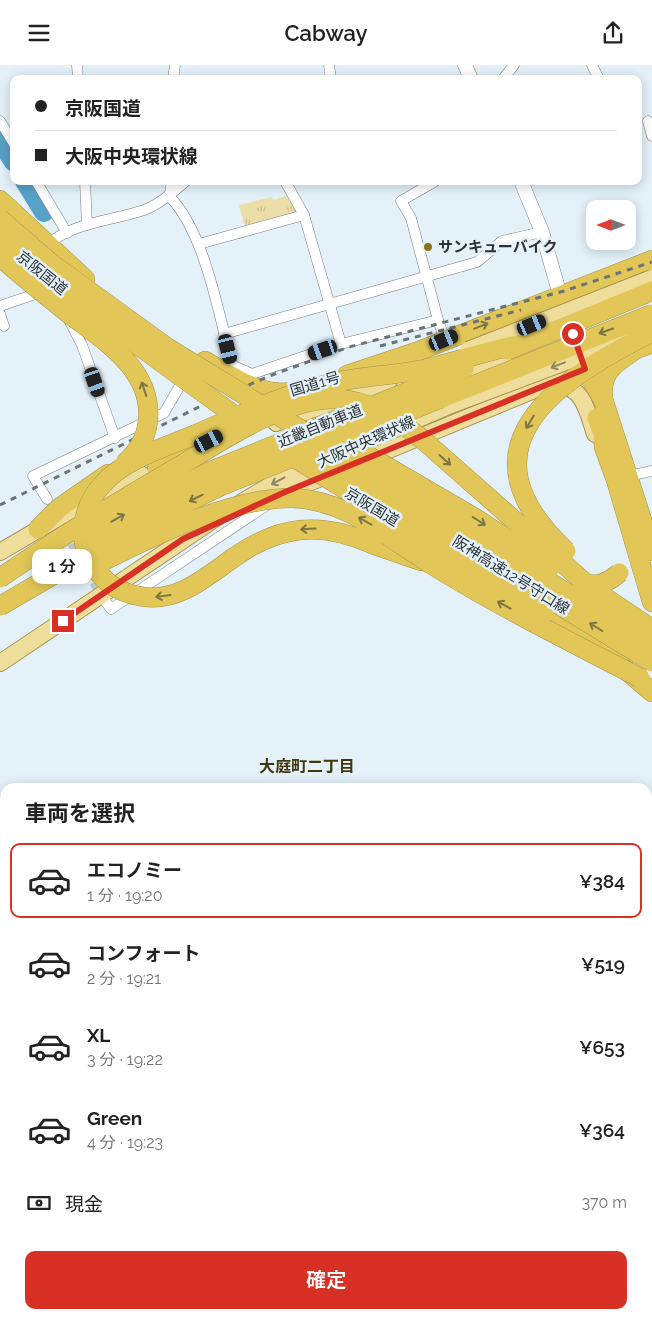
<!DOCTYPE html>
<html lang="ja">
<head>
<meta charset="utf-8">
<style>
  body { margin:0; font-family:Raleway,"Noto Sans JP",sans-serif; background:#f2f2f2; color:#222; height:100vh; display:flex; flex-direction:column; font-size:19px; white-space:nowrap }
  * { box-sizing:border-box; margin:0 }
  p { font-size:16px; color:#767676 }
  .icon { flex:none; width:28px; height:28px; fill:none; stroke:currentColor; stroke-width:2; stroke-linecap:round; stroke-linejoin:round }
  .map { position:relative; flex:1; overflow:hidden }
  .drawer { position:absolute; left:0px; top:718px; width:652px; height:536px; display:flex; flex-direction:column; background:#fff; border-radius:15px 15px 0 0; box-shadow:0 2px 12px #0003 }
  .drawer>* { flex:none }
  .guide { position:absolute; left:10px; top:10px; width:632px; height:110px; border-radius:10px; box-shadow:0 2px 12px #0003; display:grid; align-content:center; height:110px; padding:0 25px; background:#fff }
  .needle { width:32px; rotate:270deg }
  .buttons { position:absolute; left:586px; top:135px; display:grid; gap:10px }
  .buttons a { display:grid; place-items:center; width:50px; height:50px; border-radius:10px; background:#fff; box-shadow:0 2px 12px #0003; font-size:25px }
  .end { position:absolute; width:22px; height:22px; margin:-11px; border:6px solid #d93025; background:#fff; box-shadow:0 0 0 2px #fff }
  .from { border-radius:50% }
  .bubble { position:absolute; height:35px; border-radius:10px; background:#fff; box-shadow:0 2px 12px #0003; font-size:16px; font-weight:600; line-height:35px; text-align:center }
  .car { position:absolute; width:15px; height:30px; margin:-15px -8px; border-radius:6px; box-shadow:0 0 4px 1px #0007; background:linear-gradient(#222 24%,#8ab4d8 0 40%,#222 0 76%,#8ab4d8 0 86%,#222 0) }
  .guide b { display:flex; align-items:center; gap:18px; height:48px; font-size:19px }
  .guide b+b { border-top:1px solid #e0e0e0 }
  .guide i { width:12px; height:12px; background:#222 }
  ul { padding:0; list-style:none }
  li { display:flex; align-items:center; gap:15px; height:75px; margin:0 10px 8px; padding:0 15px; border:2px solid transparent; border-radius:10px }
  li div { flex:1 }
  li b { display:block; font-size:19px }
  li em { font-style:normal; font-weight:600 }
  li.selected { border-color:#d93025 }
  li>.icon { width:45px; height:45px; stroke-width:1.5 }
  h2 { padding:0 25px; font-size:22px; line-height:60px }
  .pay { display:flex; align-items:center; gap:12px; height:55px; padding:0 25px; font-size:19px }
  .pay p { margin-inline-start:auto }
  .cta { display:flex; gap:10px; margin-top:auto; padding:10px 25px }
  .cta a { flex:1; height:58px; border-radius:10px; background:#d93025; color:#fff; font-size:20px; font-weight:600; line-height:58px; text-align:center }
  header { display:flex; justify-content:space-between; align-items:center; height:65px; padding:0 25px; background:#fff; font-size:22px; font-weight:600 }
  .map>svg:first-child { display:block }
</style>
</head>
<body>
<header><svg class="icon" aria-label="menu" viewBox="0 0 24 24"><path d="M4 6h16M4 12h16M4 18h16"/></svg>Cabway<svg class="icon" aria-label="share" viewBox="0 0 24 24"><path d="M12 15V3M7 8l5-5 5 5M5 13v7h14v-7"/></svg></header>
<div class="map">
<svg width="652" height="1253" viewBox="0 0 652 1253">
  <defs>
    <pattern id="grass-tufts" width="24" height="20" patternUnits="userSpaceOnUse" patternTransform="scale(1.25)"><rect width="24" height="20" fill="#ecdea9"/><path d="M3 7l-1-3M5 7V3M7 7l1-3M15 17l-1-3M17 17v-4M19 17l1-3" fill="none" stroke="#cbbf92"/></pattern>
    <pattern id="water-rules" width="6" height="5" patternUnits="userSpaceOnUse" patternTransform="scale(1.25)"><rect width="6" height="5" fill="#58a1c7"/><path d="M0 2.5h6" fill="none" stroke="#4984a2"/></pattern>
  </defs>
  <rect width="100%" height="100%" fill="#e4f1f9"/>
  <polygon fill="url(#grass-tufts)" points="286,131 298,146 246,165 239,140 272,132 273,135"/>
  <polygon fill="url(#water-rules)" points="0,729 5,735 5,1249 128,1249 126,1253 0,1253"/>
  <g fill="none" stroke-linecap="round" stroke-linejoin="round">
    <g stroke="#58a1c7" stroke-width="20">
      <polyline points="0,75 14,97"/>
      <polyline points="25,116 44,147"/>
    </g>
    <polyline stroke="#bfcbd2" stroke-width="10" stroke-dasharray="10 5" stroke-linecap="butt" points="65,465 103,533"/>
    <defs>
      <g id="street">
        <polyline points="77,0 78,14"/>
        <polyline points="329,0 331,14"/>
        <polyline points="592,0 599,14"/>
        <polyline points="173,14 175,0"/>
        <polyline points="503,14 514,0"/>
        <polyline points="0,56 14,79"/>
        <polyline points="648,56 652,71"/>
        <polyline points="36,116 67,168"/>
        <polyline points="85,116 87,160"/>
        <polyline points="434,117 401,136 411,153 438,255"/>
        <path d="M169,131c36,36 50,119 63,169l20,9 89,-30 97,-24 7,20"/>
        <polyline points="169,131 171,125 170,116"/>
        <polyline points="304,150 341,279"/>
        <polyline points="199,179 304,150 285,116"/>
        <path d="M46,181c26,-24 66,-25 98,-36 16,-6 29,-18 42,-29"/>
        <polyline points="0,241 44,226"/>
        <polyline points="0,249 4,261"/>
        <polyline points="69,255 82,280 115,373"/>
        <polyline points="224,269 477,197 502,176 542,167"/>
        <polyline points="628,411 652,406"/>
        <polyline points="47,434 33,411 164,348 185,312"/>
        <polyline points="106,537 111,544 267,440"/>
        <polyline points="648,767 652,766"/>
        <polyline points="648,835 652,833"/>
        <polyline points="648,931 652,929"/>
        <polyline points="649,1015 652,1029"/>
        <polyline points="582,1249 590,1253"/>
        <polyline points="638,1253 652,1250"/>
      </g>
      <g id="secondary">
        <polyline points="465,0 471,14"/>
        <polyline points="521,116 542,167 560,230"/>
      </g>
      <g id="primary">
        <polyline points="450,319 573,269"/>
        <path d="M555,322c28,-5 33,27 40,47"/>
        <polyline points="276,358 389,316"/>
        <polyline points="345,386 451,340"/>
        <polyline points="362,396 578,307"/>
        <polyline points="131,414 161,414"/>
        <polyline points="275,432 333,408"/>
        <polyline points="242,437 279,415 318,398"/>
        <polyline points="0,487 85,437 141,409"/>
        <polyline points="0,598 219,451"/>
      </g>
      <g id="highway">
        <polyline points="0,135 85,214"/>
        <polyline points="565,245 585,304 603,334 652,486"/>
        <polyline points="623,289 652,278"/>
        <path d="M205,296c28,16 57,38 92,30"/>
        <polyline points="347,310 416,287 652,195"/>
        <path d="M603,334c-3,-27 11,-35 32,-49"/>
        <polyline points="597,353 603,369 604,382 616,415 652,537"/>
        <polyline points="157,403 189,386"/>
        <polyline points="38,464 59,443 108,409"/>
        <polyline points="372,479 421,496"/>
        <path d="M557,557c23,14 56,43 83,23"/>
        <polyline points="626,605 652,627"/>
      </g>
    </defs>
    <use href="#street" stroke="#737f86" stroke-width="11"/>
    <use href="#secondary" stroke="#737f86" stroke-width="15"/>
    <use href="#primary" stroke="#a3934c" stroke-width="18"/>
    <use href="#highway" stroke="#a3934c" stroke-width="20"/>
    <use href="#street" stroke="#fff" stroke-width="10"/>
    <use href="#secondary" stroke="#fff" stroke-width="14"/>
    <use href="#primary" stroke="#eedd9b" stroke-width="16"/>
    <use href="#highway" stroke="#e2c758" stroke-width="19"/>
    <g stroke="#6c7378" stroke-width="3" stroke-dasharray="6 6" stroke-linecap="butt">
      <polyline points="380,281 521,245"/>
      <polyline points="0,440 209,337 272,310 349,282 564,226 652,197"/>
    </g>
    <defs>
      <g id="primary-bridge">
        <polyline points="468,285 652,213"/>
        <polyline points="451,340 624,275"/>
      </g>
      <g id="highway-bridge">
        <polyline points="0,154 52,199 168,283 652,580"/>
        <polyline points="0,173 88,244 245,358"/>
        <path d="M0,192c22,19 45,38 68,56 36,28 85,56 80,108 -2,17 -11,32 -24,43"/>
        <polyline points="508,285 652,226"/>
        <polyline points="331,369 475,453 551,502"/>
        <polyline points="299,381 652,597"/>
        <polyline points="285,387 544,548"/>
        <polyline points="87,471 146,438 213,405 464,304"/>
        <path d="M372,479c-51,-23 -93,-19 -139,14 -28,20 -57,46 -94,38 -24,-4 -41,-19 -51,-40 -10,-24 -3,-53 14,-71 22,-26 62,-37 92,-50 44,-19 88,-40 134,-51 31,-8 62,-8 92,-14 33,-7 65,-19 98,-25"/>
        <path d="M566,486c-112,-105 -10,-170 86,-219"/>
        <path d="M84,506c56,-29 145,-74 209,-73 55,2 96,41 141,68 66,41 137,76 206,112"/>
        <path d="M0,513c59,-41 121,-78 183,-114 42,-25 98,-63 148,-65 36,-1 64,19 91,40l169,149 61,41"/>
        <path d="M582,518c15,4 26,0 37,-10"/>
        <polyline points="0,541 125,468 221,421 652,249"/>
      </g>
    </defs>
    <use href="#primary-bridge" stroke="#a3934c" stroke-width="18" stroke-linecap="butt"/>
    <use href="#highway-bridge" stroke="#a3934c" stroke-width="20" stroke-linecap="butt"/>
    <use href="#primary-bridge" stroke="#eedd9b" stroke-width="16"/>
    <use href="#highway-bridge" stroke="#e2c758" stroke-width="19"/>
  </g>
  <defs><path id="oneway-shaft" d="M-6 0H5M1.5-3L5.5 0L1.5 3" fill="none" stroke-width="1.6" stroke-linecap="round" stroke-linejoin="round" transform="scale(1.25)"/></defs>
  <g stroke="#7e7545">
    <use href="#oneway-shaft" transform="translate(481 261) rotate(-22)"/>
    <use href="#oneway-shaft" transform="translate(606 266) rotate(161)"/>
    <use href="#oneway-shaft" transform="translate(144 324) rotate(-108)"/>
    <use href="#oneway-shaft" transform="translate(530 357) rotate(121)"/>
    <use href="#oneway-shaft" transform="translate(445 395) rotate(42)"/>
    <use href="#oneway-shaft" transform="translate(196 433) rotate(154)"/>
    <use href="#oneway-shaft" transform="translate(118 453) rotate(-29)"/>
    <use href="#oneway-shaft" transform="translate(365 456) rotate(-150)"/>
    <use href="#oneway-shaft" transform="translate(479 456) rotate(32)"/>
    <use href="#oneway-shaft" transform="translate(308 464) rotate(177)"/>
    <use href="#oneway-shaft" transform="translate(163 531) rotate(172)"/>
    <use href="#oneway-shaft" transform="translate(504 540) rotate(-151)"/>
    <use href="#oneway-shaft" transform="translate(596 562) rotate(-148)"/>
  </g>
  <g stroke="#8e8868">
    <use href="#oneway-shaft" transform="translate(558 300) rotate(159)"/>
    <use href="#oneway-shaft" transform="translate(278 416) rotate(152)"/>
  </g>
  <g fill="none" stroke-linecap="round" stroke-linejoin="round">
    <polyline stroke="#d93025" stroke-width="6" points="63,556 183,474 285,427 585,304 573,269"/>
  </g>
  <circle fill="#8a7519" stroke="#e4f1f9" stroke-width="2" cx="428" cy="182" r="5"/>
  <g text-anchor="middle" stroke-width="5" stroke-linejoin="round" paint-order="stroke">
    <g font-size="15" font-weight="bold" fill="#2d3235" stroke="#e4f1f9" text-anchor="start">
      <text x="438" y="187">サンキューバイク</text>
    </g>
    <g font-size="15" fill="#2d3235" stroke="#e4f1f9">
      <text transform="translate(42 208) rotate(39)" y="5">京阪国道</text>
      <text transform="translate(315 319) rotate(-16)" y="5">国道1号</text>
      <text transform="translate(320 361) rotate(-22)" y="5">近畿自動車道</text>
      <text transform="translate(366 377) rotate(-24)" y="5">大阪中央環状線</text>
      <text transform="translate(372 442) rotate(31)" y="5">京阪国道</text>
      <text transform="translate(511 510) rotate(32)" y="5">阪神高速12号守口線</text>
    </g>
    <g font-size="16" font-weight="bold" fill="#41370d" stroke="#e4f1f9">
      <text x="307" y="707">大庭町二丁目</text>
    </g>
  </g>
</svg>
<div class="buttons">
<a><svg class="needle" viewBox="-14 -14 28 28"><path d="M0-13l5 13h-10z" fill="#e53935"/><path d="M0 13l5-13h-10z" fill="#767676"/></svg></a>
</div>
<i class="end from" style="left:573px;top:269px"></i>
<i class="end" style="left:63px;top:556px"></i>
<div class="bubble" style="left:32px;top:484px;width:60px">1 分</div>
<i class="car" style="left:532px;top:260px;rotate:68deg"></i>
<i class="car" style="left:444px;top:275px;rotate:68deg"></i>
<i class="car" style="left:228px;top:284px;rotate:166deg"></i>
<i class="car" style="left:323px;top:285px;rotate:251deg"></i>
<i class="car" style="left:95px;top:317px;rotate:161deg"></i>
<i class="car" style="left:209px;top:376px;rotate:63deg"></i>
<div class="guide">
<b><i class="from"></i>京阪国道</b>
<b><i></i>大阪中央環状線</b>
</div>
<section class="drawer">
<h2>車両を選択</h2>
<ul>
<li class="selected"><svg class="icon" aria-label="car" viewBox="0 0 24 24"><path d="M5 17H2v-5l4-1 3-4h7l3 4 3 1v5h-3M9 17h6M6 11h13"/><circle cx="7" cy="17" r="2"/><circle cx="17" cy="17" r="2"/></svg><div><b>エコノミー</b><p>1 分 · 19:20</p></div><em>¥384</em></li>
<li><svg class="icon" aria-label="car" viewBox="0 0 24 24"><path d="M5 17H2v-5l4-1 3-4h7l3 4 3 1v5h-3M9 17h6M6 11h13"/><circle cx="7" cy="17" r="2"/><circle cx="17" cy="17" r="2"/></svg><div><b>コンフォート</b><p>2 分 · 19:21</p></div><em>¥519</em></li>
<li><svg class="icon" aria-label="car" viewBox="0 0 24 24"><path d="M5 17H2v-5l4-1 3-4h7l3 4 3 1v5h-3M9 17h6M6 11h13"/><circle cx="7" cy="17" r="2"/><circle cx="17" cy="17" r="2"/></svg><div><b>XL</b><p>3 分 · 19:22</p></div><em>¥653</em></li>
<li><svg class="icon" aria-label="car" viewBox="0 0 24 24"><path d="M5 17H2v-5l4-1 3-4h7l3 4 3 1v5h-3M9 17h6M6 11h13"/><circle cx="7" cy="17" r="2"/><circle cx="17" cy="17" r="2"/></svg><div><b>Green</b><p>4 分 · 19:23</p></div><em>¥364</em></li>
</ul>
<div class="pay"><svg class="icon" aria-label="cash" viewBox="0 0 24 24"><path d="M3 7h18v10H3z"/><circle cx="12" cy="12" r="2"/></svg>現金<p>370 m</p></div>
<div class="cta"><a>確定</a></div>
</section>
</div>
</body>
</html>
